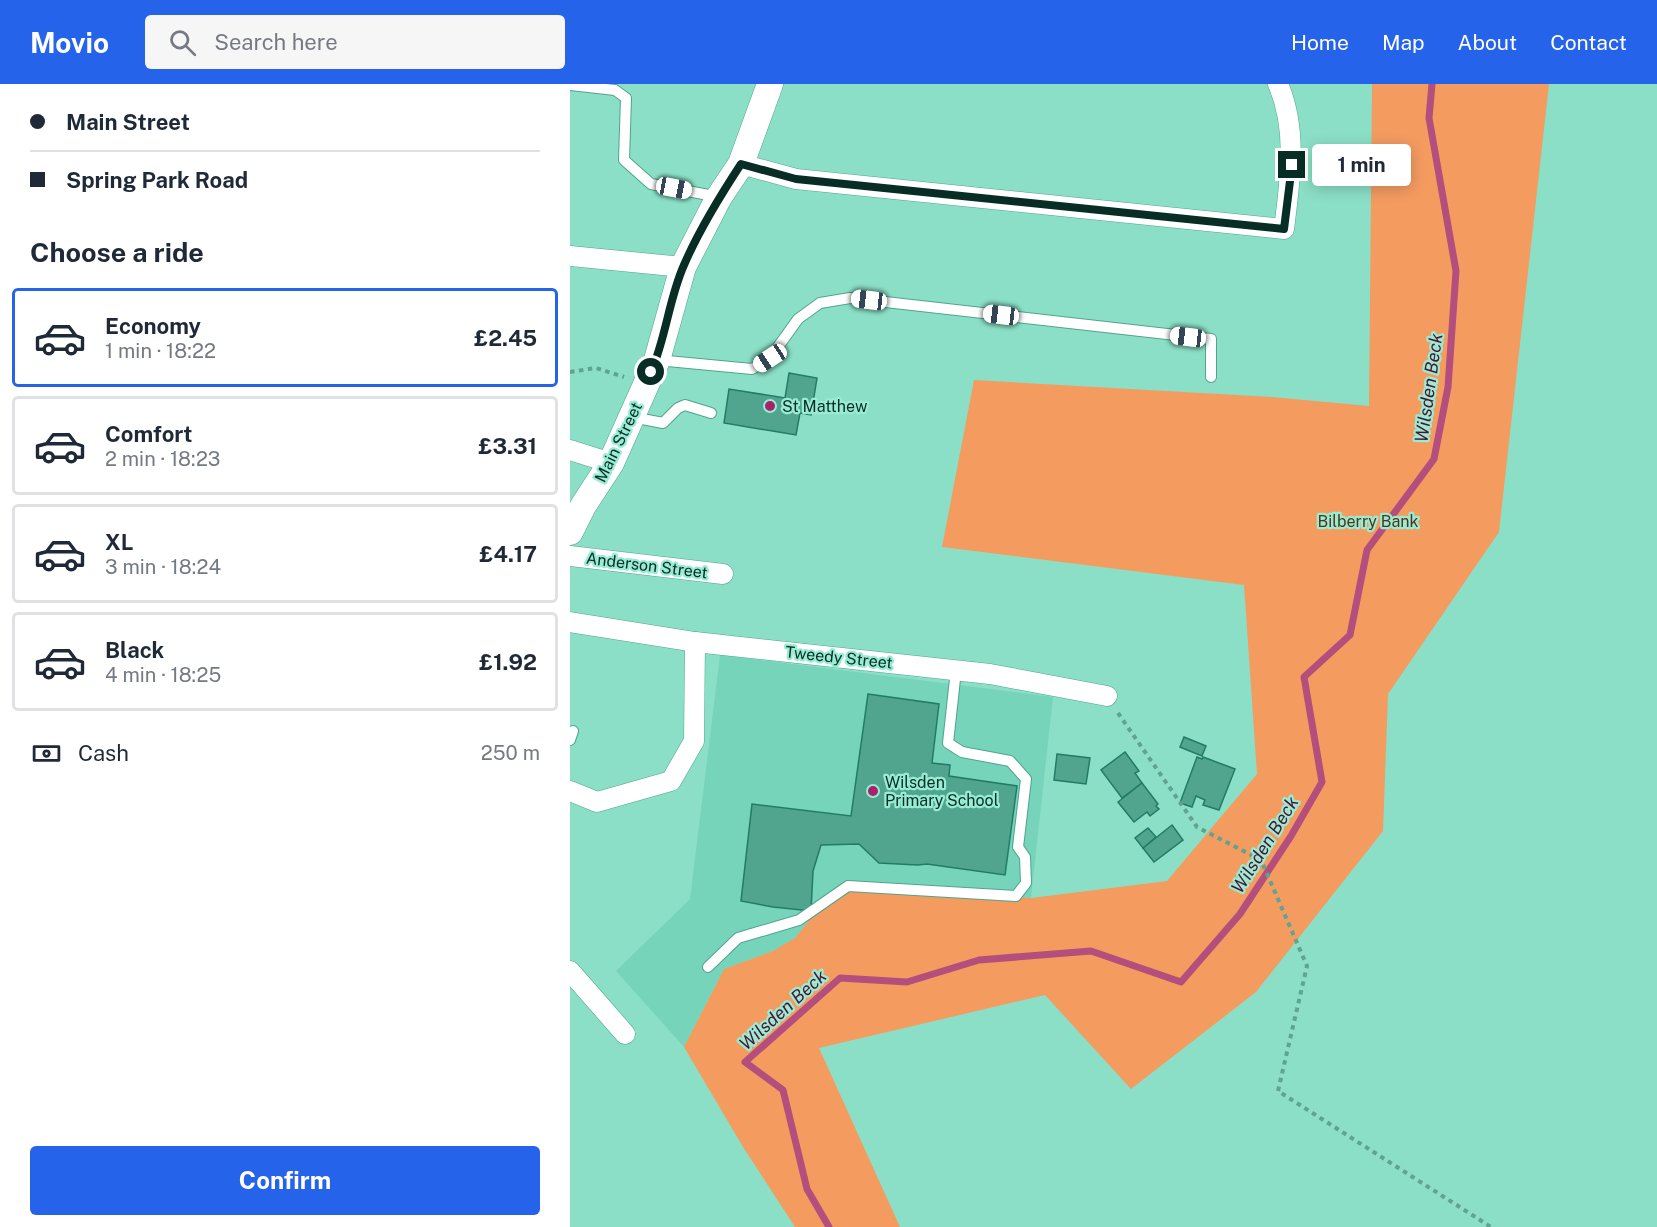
<!DOCTYPE html>
<html lang="en">
<head>
<meta charset="utf-8">
<style>
  body { margin:0; font-family:"Public Sans",sans-serif; background:#f6f6f7; color:#1f2937; height:100vh; display:flex; flex-direction:column; font-size:22px; white-space:nowrap }
  * { box-sizing:border-box; margin:0 }
  p { font-size:20px; color:#747a83 }
  .icon { flex:none; width:33px; height:33px; fill:none; stroke:currentColor; stroke-width:2; stroke-linecap:round; stroke-linejoin:round }
  .map { position:relative; flex:1; overflow:hidden }
  .sheet { display:flex; flex-direction:column; background:#fff; width:570px }
  .sheet>* { flex:none }
  .hud { display:grid; align-content:center; height:132px; padding:0 30px; background:#fff }
  .end { position:absolute; width:27px; height:27px; margin:-14px; border:8px solid #082d25; background:#fff; box-shadow:0 0 0 3px #fff }
  .from { border-radius:50% }
  .bubble { position:absolute; height:42px; border-radius:6px; background:#fff; box-shadow:0 3px 15px #0003; font-size:20px; font-weight:700; line-height:42px; text-align:center }
  .car { position:absolute; width:18px; height:36px; margin:-18px -9px; border-radius:8px; box-shadow:0 0 4px 2px #0007; background:linear-gradient(#fff 24%,#345 0 40%,#fff 0 76%,#345 0 86%,#fff 0) }
  .hud b { display:flex; align-items:center; gap:21px; height:57px; font-size:22px }
  .hud b+b { border-top:2px solid #e0e1e3 }
  .hud i { width:15px; height:15px; background:#1f2937 }
  ul { padding:0; list-style:none }
  li { display:flex; align-items:center; gap:18px; height:99px; margin:0 12px 9px; padding:0 18px; border:3px solid #e0e1e3; border-radius:6px }
  li div { flex:1 }
  li b { display:block; font-size:22px }
  li em { font-style:normal; font-weight:700 }
  li.on { border-color:#2563eb }
  li>.icon { width:54px; height:54px; stroke-width:1.5 }
  h2 { padding:0 30px; font-size:27px; line-height:72px }
  .pay { display:flex; align-items:center; gap:15px; height:66px; padding:0 30px; font-size:22px }
  .pay p { margin-inline-start:auto }
  .action { display:flex; gap:12px; margin-top:auto; padding:12px 30px }
  .action a { flex:1; height:69px; border-radius:6px; background:#2563eb; color:#fff; font-size:24px; font-weight:700; line-height:69px; text-align:center }
  header { display:flex; align-items:center; gap:36px; box-sizing:border-box; height:84px; padding:0 30px; background:#2563eb; color:#fff }
  header strong { font-size:28px }
  nav { display:flex; gap:33px; margin-inline-start:auto; font-size:21px }
  .search { width:420px; height:54px; background:#f6f6f7; display:flex; align-items:center; gap:15px; box-sizing:border-box; padding:0 21px; border-radius:6px; color:#747a83; font-size:22px }
  main { display:flex; flex:1; min-height:0 }
  .map>svg:first-child { display:block }
</style>
</head>
<body>
<header>
<strong>Movio</strong>
<div class="search"><svg class="icon" aria-label="search" viewBox="0 0 24 24"><circle cx="10" cy="10" r="6"/><path d="M15 15l6 6"/></svg>Search here</div>
<nav><a>Home</a><a>Map</a><a>About</a><a>Contact</a></nav>
</header>
<main>
<section class="sheet">
<div class="hud">
<b><i class="from"></i>Main Street</b>
<b><i></i>Spring Park Road</b>
</div>
<h2>Choose a ride</h2>
<ul>
<li class="on"><svg class="icon" aria-label="car" viewBox="0 0 24 24"><path d="M5 17H2v-5l4-1 3-4h7l3 4 3 1v5h-3M9 17h6M6 11h13"/><circle cx="7" cy="17" r="2"/><circle cx="17" cy="17" r="2"/></svg><div><b>Economy</b><p>1 min · 18:22</p></div><em>£2.45</em></li>
<li><svg class="icon" aria-label="car" viewBox="0 0 24 24"><path d="M5 17H2v-5l4-1 3-4h7l3 4 3 1v5h-3M9 17h6M6 11h13"/><circle cx="7" cy="17" r="2"/><circle cx="17" cy="17" r="2"/></svg><div><b>Comfort</b><p>2 min · 18:23</p></div><em>£3.31</em></li>
<li><svg class="icon" aria-label="car" viewBox="0 0 24 24"><path d="M5 17H2v-5l4-1 3-4h7l3 4 3 1v5h-3M9 17h6M6 11h13"/><circle cx="7" cy="17" r="2"/><circle cx="17" cy="17" r="2"/></svg><div><b>XL</b><p>3 min · 18:24</p></div><em>£4.17</em></li>
<li><svg class="icon" aria-label="car" viewBox="0 0 24 24"><path d="M5 17H2v-5l4-1 3-4h7l3 4 3 1v5h-3M9 17h6M6 11h13"/><circle cx="7" cy="17" r="2"/><circle cx="17" cy="17" r="2"/></svg><div><b>Black</b><p>4 min · 18:25</p></div><em>£1.92</em></li>
</ul>
<div class="pay"><svg class="icon" aria-label="cash" viewBox="0 0 24 24"><path d="M3 7h18v10H3z"/><circle cx="12" cy="12" r="2"/></svg>Cash<p>250 m</p></div>
<div class="action"><a>Confirm</a></div>
</section>
<div class="map">
<svg width="1087" height="1143" viewBox="0 0 1087 1143">
  <rect width="100%" height="100%" fill="#8bdfc6"/>
  <polygon fill="#76d4ba" points="150,571 483,613 461,814 278,800 253,819 225,854 203,867 154,885 114,963 46,887 120,815"/>
  <polygon fill="#f49b60" points="802,0 979,0 929,448 818,610 813,747 686,908 561,1005 475,911 249,964 330,1143 225,1143 173,1063 114,963 154,885 203,867 225,854 253,819 278,800 461,814 597,797 687,690 674,501 372,463 404,296 702,313 799,322"/>
  <g fill="none" stroke-linecap="round" stroke-linejoin="round">
    <polyline stroke="#b44e7d" stroke-width="7" points="259,1143 237,1105 213,1006 175,978 270,894 337,898 409,876 521,867 611,898 670,830 721,752 752,698 734,593 780,551 797,466 864,375 878,303 886,187 859,34 862,0"/>
  </g>
  <g fill="#51a58e" stroke="#217c67" stroke-width="1.5">
    <polygon points="219,289 247,294 241,331 230,329 226,351 154,339 159,305 215,314"/>
    <polygon points="298,610 369,620 362,679 380,681 379,692 447,702 435,791 357,780 348,781 309,779 289,760 251,761 243,787 241,827 203,823 171,817 182,720 281,732"/>
    <polygon points="614,653 636,662 632,672 610,663"/>
    <polygon points="555,668 569,687 565,689 572,699 552,714 531,686"/>
    <polygon points="487,670 520,674 516,700 484,696"/>
    <polygon points="627,673 632,675 633,673 665,685 649,726 633,721 635,716 626,712 622,723 610,719"/>
    <polygon points="572,699 588,720 586,722 589,725 580,732 577,728 564,738 548,718"/>
    <polygon points="602,741 613,756 584,778 573,764"/>
    <polygon points="578,744 586,753 573,764 565,754"/>
  </g>
  <g fill="none" stroke-linecap="round" stroke-linejoin="round">
    <defs>
      <g id="service">
        <polyline points="0,1 45,6 56,14 54,76 81,100 149,113"/>
        <polyline points="87,276 182,285 200,274 228,235 250,219 280,214 641,255 641,293"/>
        <polyline points="62,333 93,339 108,324 115,321 141,329"/>
        <polyline points="0,656 3,647"/>
        <polyline points="138,883 168,854 229,836 278,802 446,812 456,799 455,773 448,763 456,695 440,677 392,668 378,659 386,586"/>
      </g>
      <g id="minor">
        <path d="M171,80l55,15 488,50c6,-48 14,-99 -6,-145"/>
        <polyline points="0,172 113,183"/>
        <polyline points="0,366 41,379"/>
        <polyline points="0,472 153,490"/>
        <polyline points="0,538 125,558 420,590 537,612"/>
        <polyline points="0,707 27,718 101,697 124,657 125,558"/>
        <polyline points="0,887 55,950"/>
      </g>
      <polyline id="tertiary" points="0,448 13,422 41,379 87,276 113,183 149,113 171,80 200,0"/>
    </defs>
    <use href="#service" stroke="#50a48d" stroke-width="12"/>
    <use href="#minor" stroke="#50a48d" stroke-width="21"/>
    <use href="#tertiary" stroke="#50a48d" stroke-width="27"/>
    <g stroke="#5fa390" stroke-width="4" stroke-dasharray="4.5 4.5" stroke-linecap="butt">
      <polyline points="0,288 26,284 54,293"/>
      <polyline points="548,629 627,743 691,776 737,882 708,1007 921,1143"/>
    </g>
    <use href="#service" stroke="#fff" stroke-width="10"/>
    <use href="#minor" stroke="#fff" stroke-width="20"/>
    <use href="#tertiary" stroke="#fff" stroke-width="26"/>
  </g>
  <g fill="none" stroke-linecap="round" stroke-linejoin="round">
    <path stroke="#082d25" stroke-width="8" d="M81,288c15,-34 18,-74 33,-107 15,-35 36,-69 57,-101l55,15 488,50 8,-64"/>
  </g>
  <g fill="#a82169" stroke="#98ecd3" stroke-width="2">
    <circle cx="200" cy="322" r="6"/>
    <circle cx="303" cy="707" r="6"/>
  </g>
  <g text-anchor="middle" stroke-width="4.5" stroke-linejoin="round" paint-order="stroke">
    <g font-size="16" fill="#082d25" stroke="#98ecd3" text-anchor="start">
      <text x="212" y="328">St Matthew</text>
      <text x="315" y="704">Wilsden<tspan x="315" dy="18">Primary School</tspan></text>
    </g>
    <g font-size="16" fill="#082d25" stroke="#98ecd3">
      <text transform="translate(48 358) rotate(-64)" y="6">Main Street</text>
      <text transform="translate(77 481) rotate(7)" y="6">Anderson Street</text>
      <text transform="translate(269 573) rotate(6)" y="6">Tweedy Street</text>
    </g>
    <g font-size="16" fill="#583116" stroke="#98ecd3">
      <text x="798" y="443">Bilberry Bank</text>
    </g>
    <g font-size="18" font-style="italic" fill="#520f32" stroke="#98ecd3">
      <text transform="translate(859 304) rotate(-82)" y="6">Wilsden Beck</text>
      <text transform="translate(695 761) rotate(-58)" y="6">Wilsden Beck</text>
      <text transform="translate(213 926) rotate(-42)" y="6">Wilsden Beck</text>
    </g>
  </g>
</svg>
<i class="end from" style="left:81px;top:288px"></i>
<i class="end" style="left:722px;top:81px"></i>
<div class="bubble" style="left:742px;top:60px;width:99px">1 min</div>
<i class="car" style="left:104px;top:104px;rotate:101deg"></i>
<i class="car" style="left:299px;top:216px;rotate:277deg"></i>
<i class="car" style="left:431px;top:231px;rotate:277deg"></i>
<i class="car" style="left:618px;top:253px;rotate:277deg"></i>
<i class="car" style="left:200px;top:274px;rotate:237deg"></i>
</div>
</main>
</body>
</html>
